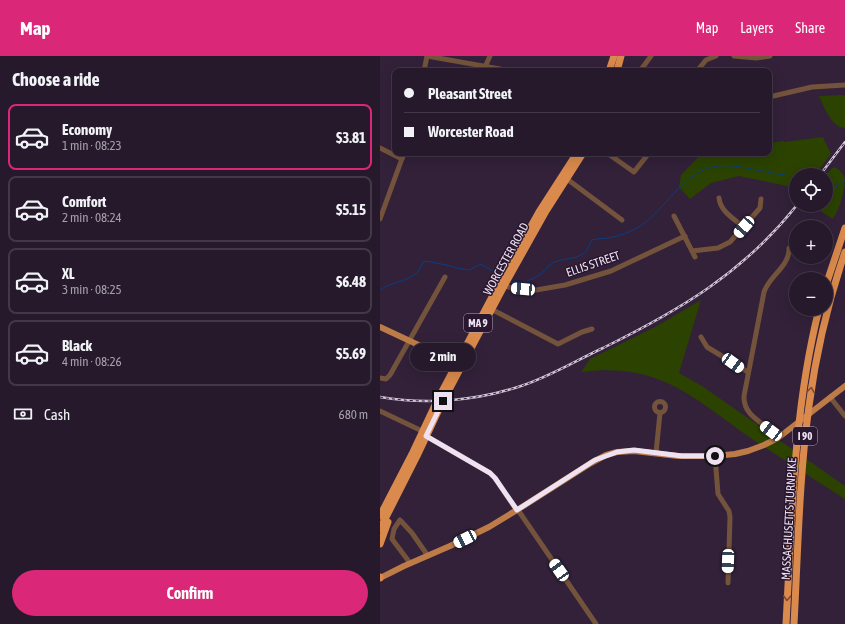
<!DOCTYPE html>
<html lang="en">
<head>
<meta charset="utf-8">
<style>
  body { margin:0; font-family:"Asap Condensed",sans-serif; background:#322637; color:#f1f3f6; height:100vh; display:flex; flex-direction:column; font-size:15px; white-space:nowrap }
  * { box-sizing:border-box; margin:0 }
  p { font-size:13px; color:#a4a0a9 }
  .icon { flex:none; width:22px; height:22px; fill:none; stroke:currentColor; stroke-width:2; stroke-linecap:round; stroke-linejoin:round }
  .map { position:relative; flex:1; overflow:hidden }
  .side { display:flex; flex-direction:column; background:#26192b; width:380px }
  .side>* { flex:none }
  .banner { position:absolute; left:12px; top:12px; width:380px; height:88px; border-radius:8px; box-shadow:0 4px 16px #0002,0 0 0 1px #423847; display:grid; align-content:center; height:88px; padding:0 12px; background:#26192b }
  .buttons { position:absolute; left:409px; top:112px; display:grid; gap:8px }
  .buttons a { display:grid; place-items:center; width:44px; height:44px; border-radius:50%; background:#26192b; box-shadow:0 4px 16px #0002,0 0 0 1px #423847; font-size:20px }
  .end { position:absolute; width:18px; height:18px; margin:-9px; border:5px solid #eee2f2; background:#111; box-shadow:0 0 0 2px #111 }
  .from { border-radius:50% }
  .bubble { position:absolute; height:28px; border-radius:14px; background:#26192b; box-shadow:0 4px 16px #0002,0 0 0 1px #423847; font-size:13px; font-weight:700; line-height:28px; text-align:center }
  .car { position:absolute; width:12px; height:24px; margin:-12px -6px; border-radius:5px; box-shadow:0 0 3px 1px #0007; background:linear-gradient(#fff 24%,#345 0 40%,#fff 0 76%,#345 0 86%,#fff 0) }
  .banner b { display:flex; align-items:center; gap:14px; height:38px; font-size:15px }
  .banner b+b { border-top:1px solid #423847 }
  .banner i { width:10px; height:10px; background:#f1f3f6 }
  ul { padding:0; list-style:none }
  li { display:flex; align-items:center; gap:12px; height:66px; margin:0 8px 6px; padding:0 4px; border:2px solid #423847; border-radius:8px }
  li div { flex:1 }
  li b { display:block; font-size:15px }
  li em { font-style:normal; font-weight:700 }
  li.selected { border-color:#db2777 }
  li>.icon { width:36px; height:36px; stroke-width:1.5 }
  h2 { padding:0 12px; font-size:18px; line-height:48px }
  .pay { display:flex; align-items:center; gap:10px; height:44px; padding:0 12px; font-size:15px }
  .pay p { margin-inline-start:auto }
  .cta { display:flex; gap:8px; margin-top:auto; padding:8px 12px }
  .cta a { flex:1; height:46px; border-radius:24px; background:#db2777; color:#fff; font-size:16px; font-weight:700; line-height:46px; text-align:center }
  header { display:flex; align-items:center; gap:24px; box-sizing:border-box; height:56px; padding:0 20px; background:#db2777; color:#fff }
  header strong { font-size:19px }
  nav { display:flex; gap:22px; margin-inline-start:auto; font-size:14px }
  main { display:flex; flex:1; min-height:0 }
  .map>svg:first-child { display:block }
</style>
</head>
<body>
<header>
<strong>Map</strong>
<nav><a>Map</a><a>Layers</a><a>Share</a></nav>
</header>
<main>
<section class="side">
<h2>Choose a ride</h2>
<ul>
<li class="selected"><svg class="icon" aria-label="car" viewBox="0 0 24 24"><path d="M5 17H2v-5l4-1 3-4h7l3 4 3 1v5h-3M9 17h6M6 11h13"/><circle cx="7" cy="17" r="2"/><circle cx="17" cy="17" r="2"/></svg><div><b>Economy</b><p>1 min · 08:23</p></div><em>$3.81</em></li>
<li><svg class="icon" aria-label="car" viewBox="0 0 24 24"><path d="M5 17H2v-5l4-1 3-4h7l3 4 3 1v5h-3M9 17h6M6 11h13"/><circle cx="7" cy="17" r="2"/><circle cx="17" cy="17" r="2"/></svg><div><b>Comfort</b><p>2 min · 08:24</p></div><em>$5.15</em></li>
<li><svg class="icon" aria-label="car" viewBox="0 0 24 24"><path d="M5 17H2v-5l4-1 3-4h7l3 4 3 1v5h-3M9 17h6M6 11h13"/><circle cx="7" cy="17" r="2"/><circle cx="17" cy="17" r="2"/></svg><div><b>XL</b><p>3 min · 08:25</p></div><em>$6.48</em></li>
<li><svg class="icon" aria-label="car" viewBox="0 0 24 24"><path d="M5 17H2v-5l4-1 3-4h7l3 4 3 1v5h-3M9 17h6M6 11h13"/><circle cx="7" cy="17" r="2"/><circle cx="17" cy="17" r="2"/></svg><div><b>Black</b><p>4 min · 08:26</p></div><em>$5.69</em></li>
</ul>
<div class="pay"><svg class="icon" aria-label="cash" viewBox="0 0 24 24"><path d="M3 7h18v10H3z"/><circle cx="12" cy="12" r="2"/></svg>Cash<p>680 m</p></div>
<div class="cta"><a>Confirm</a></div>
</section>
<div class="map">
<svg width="465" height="568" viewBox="0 0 465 568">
  <rect width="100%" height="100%" fill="#322139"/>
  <g fill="#2b4200">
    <path d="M465,39v33c-13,0 -21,-21 -26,-32z"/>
    <polygon points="443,81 451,98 435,119 416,119 416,132 359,120 331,127 310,143 299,131 301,119 321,98 389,97 389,87 404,85 404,86"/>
    <path d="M455,111c4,2 9,8 10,12 0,10 -6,34 -13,40l-20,-14h14v-30l6,-7z"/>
    <path d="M321,244l-22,73 23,13 143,100v13c-29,-18 -58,-37 -87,-56 -62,-42 -95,-82 -177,-71l9,-13 65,-32z"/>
  </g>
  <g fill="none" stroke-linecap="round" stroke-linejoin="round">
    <g stroke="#0b3e81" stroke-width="1">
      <polyline points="446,135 456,131 465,124"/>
      <path d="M131,226c10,3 24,-3 32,-10 4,-3 6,-8 12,-10 9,-4 20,-2 29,-9 4,-2 5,-9 8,-13 7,-2 14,-1 21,-3 11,-2 24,-8 33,-15 22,-18 41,-52 71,-56 23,-2 44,6 67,9 4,1 8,0 12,1"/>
      <path d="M0,234c15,-11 37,-7 43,-28l3,-1 25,5 5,2 13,2 12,-6 17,10"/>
    </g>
    <g stroke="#73533b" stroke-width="5">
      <polyline points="47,0 131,15"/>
      <polyline points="354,0 376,2 390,0"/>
      <polyline points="105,11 110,0"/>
      <polyline points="44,15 47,0"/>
      <polyline points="260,15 271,0"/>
      <polyline points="317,15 326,4 336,0"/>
      <polyline points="389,41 432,31 465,29"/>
      <polyline points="0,92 22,103"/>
      <polyline points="227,97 254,116 269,97"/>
      <polyline points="187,123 242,164"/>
      <path d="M339,142c1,13 15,21 25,29"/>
      <polyline points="294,160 315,201"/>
      <polyline points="0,163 24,97"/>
      <polyline points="312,195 338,192 350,186 380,152 381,143"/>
      <polyline points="124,230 133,232 156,234 185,229 231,215 305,180"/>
      <polyline points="111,253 178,288 202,276 212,273"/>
      <polyline points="321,281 327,291 368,316"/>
      <polyline points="0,322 6,323 10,319 65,221"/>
      <polyline points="450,341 465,360"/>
      <circle cx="280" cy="351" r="5.5"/>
      <polyline points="0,355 42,375"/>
      <polyline points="46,380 110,417 115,422 137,455"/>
      <path d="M398,382l-4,-5c-12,-11 -31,-18 -30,-37l20,-104c5,-16 26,-26 25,-44"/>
      <polyline points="276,397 280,357"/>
      <polyline points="335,400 338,438 349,455 350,461 348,527"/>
      <polyline points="138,454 216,568"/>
      <polyline points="30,507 12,483 14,473 20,464 32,477 48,500"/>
    </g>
    <g stroke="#bd7b48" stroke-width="6">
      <polyline points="0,271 77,307"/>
      <polyline points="0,522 24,510 70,490 109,471 145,449 211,407 226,399 237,396 254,395 298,400 335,400 355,398 368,395 384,389 398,382 465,330"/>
    </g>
    <g stroke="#da8a4c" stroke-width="7">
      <polyline points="229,15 234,0"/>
      <polyline points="237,15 241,0"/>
      <polyline points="446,229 465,172"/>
      <polyline points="0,460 33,396 57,345 120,226 159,156 197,97"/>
      <polyline points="0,473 37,400 63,345 124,230 166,155 203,97"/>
      <polyline points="0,488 8,466"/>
      <polyline points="0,521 0,522"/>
      <path d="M406,568c6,-106 7,-212 33,-315"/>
      <path d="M414,568c4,-73 5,-146 15,-218 7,-53 19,-104 36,-154"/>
    </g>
    <defs>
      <g id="rail">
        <polyline points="440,119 465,86"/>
        <path d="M0,341c46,8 96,4 141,-11 28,-9 56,-26 82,-38 77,-38 140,-75 194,-143"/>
      </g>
    </defs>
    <use href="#rail" stroke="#d0c4d5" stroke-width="2.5"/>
    <use href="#rail" stroke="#28172f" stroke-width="1" stroke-dasharray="3" stroke-linecap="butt"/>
  </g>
  <defs><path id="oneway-chevron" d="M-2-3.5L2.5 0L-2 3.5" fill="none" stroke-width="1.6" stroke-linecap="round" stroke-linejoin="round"/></defs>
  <g stroke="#784b3c">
    <use href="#oneway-chevron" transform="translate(431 334) rotate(-81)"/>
    <use href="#oneway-chevron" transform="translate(407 542) rotate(93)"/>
  </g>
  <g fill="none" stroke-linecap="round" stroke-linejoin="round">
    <polyline stroke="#eee2f2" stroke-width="5" points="63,345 46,380 110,417 115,422 137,454 215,404 237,396 254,394 302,400 335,400"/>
  </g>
  <g text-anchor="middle" stroke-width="3" stroke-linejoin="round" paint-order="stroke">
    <g fill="#28172f" stroke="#b3a5b8" stroke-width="1">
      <rect x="84" y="258" width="28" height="18" rx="3"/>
      <rect x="413" y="371" width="24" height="18" rx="3"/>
    </g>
    <g font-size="11" font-weight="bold" fill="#eee2f2">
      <text x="98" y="271">MA 9</text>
      <text x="425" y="384">I 90</text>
    </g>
    <g font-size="12" fill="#eee2f2" stroke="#28172f">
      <text transform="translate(126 203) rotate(-61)" y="4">WORCESTER ROAD</text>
      <text transform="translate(213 208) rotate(-19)" y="4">ELLIS STREET</text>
      <text transform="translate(409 463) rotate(-87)" y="4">MASSACHUSETTS TURNPIKE</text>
    </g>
  </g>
</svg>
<div class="buttons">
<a><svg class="icon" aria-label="locate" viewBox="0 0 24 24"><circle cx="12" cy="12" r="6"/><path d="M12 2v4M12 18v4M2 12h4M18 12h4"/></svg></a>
<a>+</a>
<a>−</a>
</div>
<i class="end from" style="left:335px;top:400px"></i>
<i class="end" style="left:63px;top:345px"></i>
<div class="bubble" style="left:30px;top:287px;width:66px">2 min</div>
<i class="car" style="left:364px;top:171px;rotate:221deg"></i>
<i class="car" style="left:143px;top:233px;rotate:275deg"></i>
<i class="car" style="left:353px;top:307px;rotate:126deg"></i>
<i class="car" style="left:391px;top:375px;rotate:307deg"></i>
<i class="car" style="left:85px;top:483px;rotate:243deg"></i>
<i class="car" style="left:348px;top:505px;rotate:182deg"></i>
<i class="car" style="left:179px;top:514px;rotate:325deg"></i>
<div class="banner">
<b><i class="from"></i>Pleasant Street</b>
<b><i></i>Worcester Road</b>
</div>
</div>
</main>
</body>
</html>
